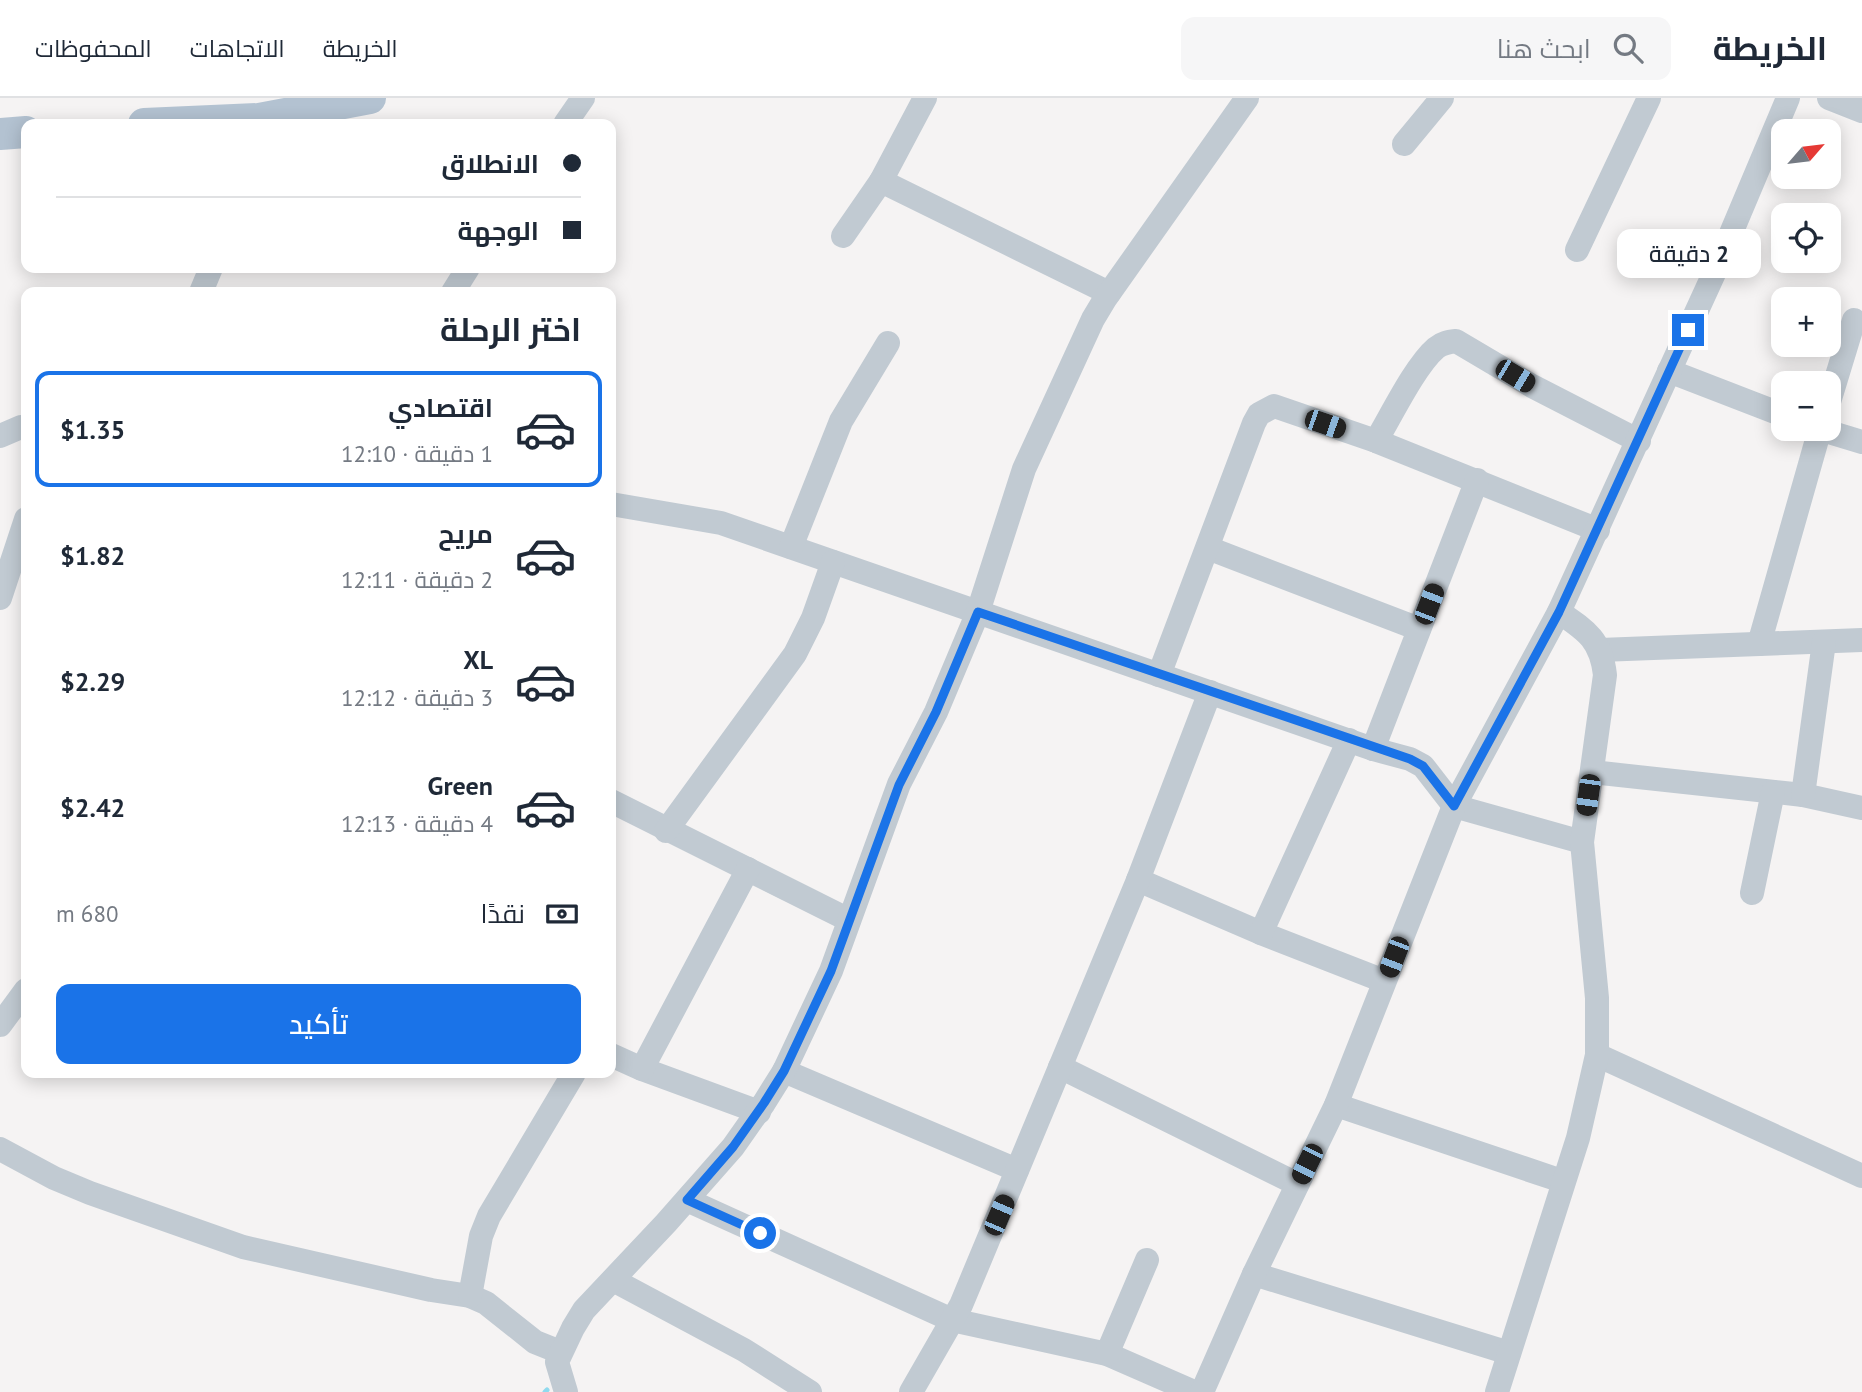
<!DOCTYPE html>
<html lang="ar">
<head>
<meta charset="utf-8">
<style>
  body { margin:0; font-family:"PT Sans",Cairo,sans-serif; background:#f6f6f7; color:#1f2937; direction:rtl; height:100vh; display:flex; flex-direction:column; font-size:26px; white-space:nowrap }
  * { box-sizing:border-box; margin:0 }
  p { font-size:23px; color:#747a83 }
  .icon { flex:none; width:38px; height:38px; fill:none; stroke:currentColor; stroke-width:2; stroke-linecap:round; stroke-linejoin:round }
  .map { position:relative; flex:1; overflow:hidden; direction:ltr }
  .drawer { position:absolute; left:21px; top:189px; width:595px; height:791px; display:flex; flex-direction:column; background:#fff; border-radius:14px; box-shadow:0 4px 18px #0003; direction:rtl }
  .drawer>* { flex:none }
  .top-card { position:absolute; left:21px; top:21px; width:595px; height:154px; border-radius:14px; box-shadow:0 4px 18px #0003; direction:rtl; display:grid; align-content:center; height:154px; padding:0 35px; background:#fff }
  .needle { width:46px; rotate:62deg }
  .tools { position:absolute; left:1771px; top:21px; display:grid; gap:14px }
  .tools a { display:grid; place-items:center; width:70px; height:70px; border-radius:14px; background:#fff; box-shadow:0 4px 18px #0003; font-size:35px }
  .end { position:absolute; width:32px; height:32px; margin:-16px; border:9px solid #1a73e8; background:#fff; box-shadow:0 0 0 4px #fff }
  .from { border-radius:50% }
  .bubble { position:absolute; height:49px; border-radius:14px; background:#fff; box-shadow:0 4px 18px #0003; font-size:23px; font-weight:600; line-height:49px; text-align:center; direction:rtl }
  .car { position:absolute; width:21px; height:42px; margin:-21px -10px; border-radius:9px; box-shadow:0 0 5px 2px #0007; background:linear-gradient(#222 24%,#8ab4d8 0 40%,#222 0 76%,#8ab4d8 0 86%,#222 0) }
  .top-card b { display:flex; align-items:center; gap:24px; height:66px; font-size:26px }
  .top-card b+b { border-top:2px solid #e0e1e3 }
  .top-card i { width:18px; height:18px; background:#1f2937 }
  ul { padding:0; list-style:none }
  li { display:flex; align-items:center; gap:21px; height:116px; margin:0 14px 10px; padding:0 21px; border:4px solid transparent; border-radius:14px }
  li div { flex:1 }
  li b { display:block; font-size:26px }
  li em { font-style:normal; font-weight:600 }
  li.on { border-color:#1a73e8 }
  li>.icon { width:63px; height:63px; stroke-width:1.5 }
  h2 { padding:0 35px; font-size:32px; line-height:84px }
  .pay { display:flex; align-items:center; gap:18px; height:77px; padding:0 35px; font-size:26px }
  .pay p { margin-inline-start:auto }
  .button { display:flex; gap:14px; margin-top:auto; padding:14px 35px }
  .button a { flex:1; height:80px; border-radius:14px; background:#1a73e8; color:#fff; font-size:28px; font-weight:600; line-height:80px; text-align:center }
  header { display:flex; align-items:center; gap:42px; box-sizing:border-box; height:98px; padding:0 35px; background:#fff; border-bottom:2px solid #e0e1e3 }
  header strong { font-size:33px }
  nav { display:flex; gap:38px; margin-inline-start:auto; font-size:24px }
  .search { width:490px; height:63px; background:#f6f6f7; display:flex; align-items:center; gap:18px; box-sizing:border-box; padding:0 24px; border-radius:14px; color:#747a83; font-size:26px }
  .map>svg:first-child { display:block }
</style>
</head>
<body>
<header>
<strong>الخريطة</strong>
<div class="search"><svg class="icon" aria-label="search" viewBox="0 0 24 24"><circle cx="10" cy="10" r="6"/><path d="M15 15l6 6"/></svg>ابحث هنا</div>
<nav><a>الخريطة</a><a>الاتجاهات</a><a>المحفوظات</a></nav>
</header>
<div class="map">
<svg width="1862" height="1294" viewBox="0 0 1862 1294">
  <rect width="100%" height="100%" fill="#f5f3f3"/>
  <g fill="none" stroke-linecap="round" stroke-linejoin="round">
    <polyline stroke="#90daee" stroke-width="5" points="545,1294 547,1292"/>
    <g stroke="#c1cad2" stroke-width="24">
      <polyline points="1829,0 1862,13"/>
      <polyline points="565,26 583,0"/>
      <polyline points="1404,46 1442,0"/>
      <polyline points="881,83 1109,195"/>
      <polyline points="843,138 881,83 925,0"/>
      <polyline points="1577,152 1649,0"/>
      <polyline points="201,194 211,170"/>
      <polyline points="453,194 468,170"/>
      <polyline points="1669,273 1783,317"/>
      <polyline points="1829,304 1854,222"/>
      <polyline points="1819,331 1862,344"/>
      <polyline points="0,338 21,329 26,329"/>
      <path d="M1376,343c15,-25 39,-75 60,-93 6,-5 12,-6 20,-7l76,45 107,55"/>
      <polyline points="611,406 721,425 1373,651 1410,661 1423,668 1454,708 1582,744"/>
      <polyline points="791,449 841,323 888,245"/>
      <polyline points="1208,450 1419,531"/>
      <polyline points="0,500 26,421"/>
      <polyline points="1759,546 1820,331"/>
      <polyline points="1600,552 1862,542"/>
      <polyline points="1159,577 1254,325 1259,316 1274,308 1376,343 1598,432"/>
      <polyline points="1373,651 1477,382"/>
      <polyline points="1592,674 1803,697 1862,710"/>
      <polyline points="1803,697 1824,544"/>
      <polyline points="611,703 849,822"/>
      <polyline points="666,733 795,556 813,520 833,464"/>
      <polyline points="1138,782 1261,835 1384,883"/>
      <polyline points="1752,795 1773,694"/>
      <polyline points="1261,835 1349,642"/>
      <polyline points="0,927 26,892"/>
      <polyline points="611,957 642,971 759,1014"/>
      <polyline points="1597,957 1862,1078"/>
      <polyline points="1060,969 1297,1086"/>
      <polyline points="642,971 748,771"/>
      <polyline points="784,973 1017,1072"/>
      <polyline points="1336,1007 1562,1083"/>
      <polyline points="0,1051 54,1080 90,1095 243,1149 431,1192 470,1198 486,1205 535,1244 560,1254"/>
      <polyline points="687,1102 952,1222 1107,1256 1194,1294"/>
      <polyline points="1254,1176 1509,1255"/>
      <polyline points="613,1182 744,1252 810,1294"/>
      <polyline points="470,1198 481,1138 489,1118 574,975"/>
      <polyline points="1107,1256 1147,1162"/>
      <polyline points="566,1294 557,1264 573,1230 584,1212 666,1125 733,1049 764,1005 784,973 831,873 899,686 936,614 978,514 1024,371 1093,221 1105,201 1247,0"/>
      <polyline points="911,1294 961,1207 1138,782 1210,594"/>
      <polyline points="1202,1294 1254,1176 1336,1007 1454,708 1559,514 1716,171 1788,0"/>
      <path d="M1497,1294l81,-254 19,-83v-57l-15,-156 23,-167c-4,-35 -18,-44 -46,-63"/>
    </g>
    <g stroke="#b3c2d1" stroke-width="32">
      <polyline points="144,26 259,21 370,0"/>
      <polyline points="0,36 26,34"/>
    </g>
  </g>
  <g fill="none" stroke-linecap="round" stroke-linejoin="round">
    <polyline stroke="#1a73e8" stroke-width="9" points="760,1135 687,1102 733,1049 764,1005 784,973 831,873 899,687 936,614 978,514 1410,661 1423,668 1454,708 1559,514 1688,232"/>
  </g>
</svg>
<div class="tools">
<a><svg class="needle" viewBox="-14 -14 28 28"><path d="M0-13l5 13h-10z" fill="#e53935"/><path d="M0 13l5-13h-10z" fill="#747a83"/></svg></a>
<a><svg class="icon" aria-label="locate" viewBox="0 0 24 24"><circle cx="12" cy="12" r="6"/><path d="M12 2v4M12 18v4M2 12h4M18 12h4"/></svg></a>
<a>+</a>
<a>−</a>
</div>
<i class="end from" style="left:760px;top:1135px"></i>
<i class="end" style="left:1688px;top:232px"></i>
<div class="bubble" style="left:1617px;top:131px;width:144px">2 دقيقة</div>
<i class="car" style="left:1515px;top:278px;rotate:121deg"></i>
<i class="car" style="left:1325px;top:326px;rotate:109deg"></i>
<i class="car" style="left:1429px;top:506px;rotate:21deg"></i>
<i class="car" style="left:1588px;top:697px;rotate:188deg"></i>
<i class="car" style="left:1394px;top:859px;rotate:201deg"></i>
<i class="car" style="left:1307px;top:1066px;rotate:206deg"></i>
<i class="car" style="left:999px;top:1117px;rotate:23deg"></i>
<div class="top-card">
<b><i class="from"></i>الانطلاق</b>
<b><i></i>الوجهة</b>
</div>
<section class="drawer">
<h2>اختر الرحلة</h2>
<ul>
<li class="on"><svg class="icon" aria-label="car" viewBox="0 0 24 24"><path d="M5 17H2v-5l4-1 3-4h7l3 4 3 1v5h-3M9 17h6M6 11h13"/><circle cx="7" cy="17" r="2"/><circle cx="17" cy="17" r="2"/></svg><div><b>اقتصادي</b><p>1 دقيقة · 12:10</p></div><em>$1.35</em></li>
<li><svg class="icon" aria-label="car" viewBox="0 0 24 24"><path d="M5 17H2v-5l4-1 3-4h7l3 4 3 1v5h-3M9 17h6M6 11h13"/><circle cx="7" cy="17" r="2"/><circle cx="17" cy="17" r="2"/></svg><div><b>مريح</b><p>2 دقيقة · 12:11</p></div><em>$1.82</em></li>
<li><svg class="icon" aria-label="car" viewBox="0 0 24 24"><path d="M5 17H2v-5l4-1 3-4h7l3 4 3 1v5h-3M9 17h6M6 11h13"/><circle cx="7" cy="17" r="2"/><circle cx="17" cy="17" r="2"/></svg><div><b>XL</b><p>3 دقيقة · 12:12</p></div><em>$2.29</em></li>
<li><svg class="icon" aria-label="car" viewBox="0 0 24 24"><path d="M5 17H2v-5l4-1 3-4h7l3 4 3 1v5h-3M9 17h6M6 11h13"/><circle cx="7" cy="17" r="2"/><circle cx="17" cy="17" r="2"/></svg><div><b>Green</b><p>4 دقيقة · 12:13</p></div><em>$2.42</em></li>
</ul>
<div class="pay"><svg class="icon" aria-label="cash" viewBox="0 0 24 24"><path d="M3 7h18v10H3z"/><circle cx="12" cy="12" r="2"/></svg>نقدًا<p>680 m</p></div>
<div class="button"><a>تأكيد</a></div>
</section>
</div>
</body>
</html>
